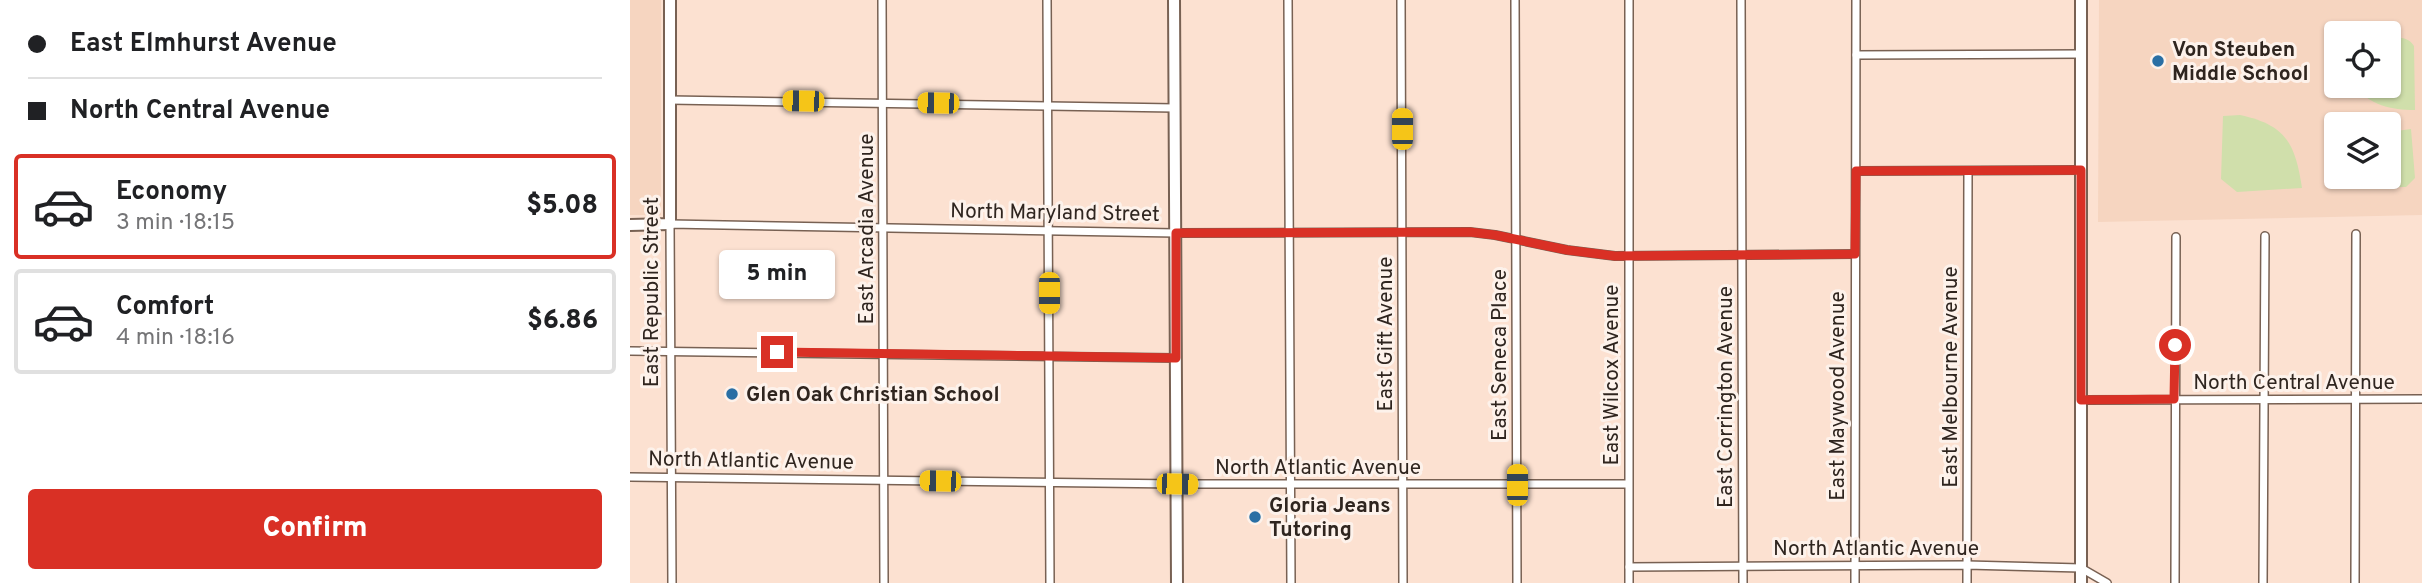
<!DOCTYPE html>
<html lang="en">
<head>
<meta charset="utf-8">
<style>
  body { margin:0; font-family:Overpass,sans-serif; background:#f2f2f2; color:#202124; height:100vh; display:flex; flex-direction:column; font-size:26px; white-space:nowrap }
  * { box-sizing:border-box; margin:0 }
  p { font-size:23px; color:#757577 }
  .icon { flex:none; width:38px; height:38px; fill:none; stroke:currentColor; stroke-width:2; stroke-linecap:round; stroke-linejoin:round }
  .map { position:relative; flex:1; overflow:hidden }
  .details { display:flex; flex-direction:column; background:#fff; width:630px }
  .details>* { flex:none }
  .top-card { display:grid; align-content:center; height:154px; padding:0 28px; background:#fff }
  .controls { position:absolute; left:1694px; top:21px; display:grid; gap:14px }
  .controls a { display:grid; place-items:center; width:77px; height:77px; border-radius:7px; background:#fff; box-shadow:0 2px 5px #0004; font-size:35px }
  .end { position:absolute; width:32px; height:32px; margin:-16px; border:9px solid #d93025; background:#fff; box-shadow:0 0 0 4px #fff }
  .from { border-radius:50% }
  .bubble { position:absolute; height:49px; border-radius:7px; background:#fff; box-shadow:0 2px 5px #0004; font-size:23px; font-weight:800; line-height:49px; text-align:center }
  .car { position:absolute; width:21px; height:42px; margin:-21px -10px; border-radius:9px; box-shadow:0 0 5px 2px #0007; background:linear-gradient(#f5c518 24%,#345 0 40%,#f5c518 0 76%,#345 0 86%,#f5c518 0) }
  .top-card b { display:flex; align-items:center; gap:24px; height:66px; font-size:26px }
  .top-card b+b { border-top:2px solid #e0e0e0 }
  .top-card i { width:18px; height:18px; background:#202124 }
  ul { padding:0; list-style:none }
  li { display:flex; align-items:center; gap:21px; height:105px; margin:0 14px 10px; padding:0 14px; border:4px solid #e0e0e0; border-radius:7px }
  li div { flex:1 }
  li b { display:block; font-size:26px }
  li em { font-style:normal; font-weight:800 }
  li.on { border-color:#d93025 }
  li>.icon { width:63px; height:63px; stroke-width:1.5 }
  .primary-button { display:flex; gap:14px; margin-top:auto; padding:14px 28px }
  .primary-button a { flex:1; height:80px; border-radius:7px; background:#d93025; color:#fff; font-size:28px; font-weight:800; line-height:80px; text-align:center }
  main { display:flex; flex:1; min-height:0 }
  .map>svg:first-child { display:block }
</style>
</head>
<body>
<main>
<section class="details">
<div class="top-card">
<b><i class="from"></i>East Elmhurst Avenue</b>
<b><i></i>North Central Avenue</b>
</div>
<ul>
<li class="on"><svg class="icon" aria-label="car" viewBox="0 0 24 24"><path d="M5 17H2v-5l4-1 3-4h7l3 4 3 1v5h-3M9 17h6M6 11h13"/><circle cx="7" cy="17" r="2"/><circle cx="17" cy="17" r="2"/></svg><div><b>Economy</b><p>3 min · 18:15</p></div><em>$5.08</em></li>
<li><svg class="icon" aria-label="car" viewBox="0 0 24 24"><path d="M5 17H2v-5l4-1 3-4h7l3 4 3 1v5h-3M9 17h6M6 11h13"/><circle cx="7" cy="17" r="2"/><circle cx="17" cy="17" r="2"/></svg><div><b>Comfort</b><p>4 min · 18:16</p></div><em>$6.86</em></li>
</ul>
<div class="primary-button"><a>Confirm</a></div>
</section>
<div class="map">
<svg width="1792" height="583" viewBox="0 0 1792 583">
  <rect width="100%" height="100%" fill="#fce1d1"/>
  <g fill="#f6d5c0" fill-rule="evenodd">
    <rect x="0" y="0" width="31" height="215"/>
    <path d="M1469,0h323v215l-324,7zM1706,33h53v53h-53zM1706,124h53v53h-53z"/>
  </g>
  <g fill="#d0dfab">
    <path d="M1759,38c11,0 18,-2 25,8l1,64c-24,0 -45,-5 -61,-24h35z"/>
    <path d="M1610,115c46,10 55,28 62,73l-65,4 -16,-13 2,-63z"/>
    <polygon points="1781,129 1785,178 1776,187 1725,187 1725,177 1759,177 1759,132"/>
  </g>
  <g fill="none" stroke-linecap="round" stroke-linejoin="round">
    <defs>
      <g id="street">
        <polyline points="252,0 254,583"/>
        <polyline points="417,0 420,583"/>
        <polyline points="658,0 661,583"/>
        <polyline points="771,0 773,583"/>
        <polyline points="885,0 887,583"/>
        <polyline points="999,0 999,583"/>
        <polyline points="1111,0 1113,583"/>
        <polyline points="1226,55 1451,54"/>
        <polyline points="39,100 545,108"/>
        <polyline points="1226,171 1451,170"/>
        <polyline points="0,351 546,358"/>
        <polyline points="1451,400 1792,399"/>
        <polyline points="0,477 547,484 998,484"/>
        <polyline points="999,567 1337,565 1451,568 1477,583"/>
        <polyline points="42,583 40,224 546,233 840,232 865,235 937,250 985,256 1225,254"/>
        <polyline points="1225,583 1226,0"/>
        <polyline points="1337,583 1338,171"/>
        <polyline points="1545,583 1546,237"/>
        <polyline points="1633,583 1635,236"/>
        <polyline points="1725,583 1726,234"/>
      </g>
      <g id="secondary">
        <polyline points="544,0 547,583"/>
        <polyline points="0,225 40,224 40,0"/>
        <polyline points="1451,583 1451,0"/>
      </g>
    </defs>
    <use href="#street" stroke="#786153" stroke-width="10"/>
    <use href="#secondary" stroke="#786153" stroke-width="14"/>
    <use href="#street" stroke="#fff" stroke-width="7"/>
    <use href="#secondary" stroke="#fff" stroke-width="10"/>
  </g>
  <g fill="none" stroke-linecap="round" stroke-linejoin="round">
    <polyline stroke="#d93025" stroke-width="9" points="147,352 546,358 546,233 840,232 865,235 937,250 985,256 1225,254 1226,171 1451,170 1451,400 1544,399 1545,345"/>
  </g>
  <g fill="#2a6fa4" stroke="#fdf2eb" stroke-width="2.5">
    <circle cx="1528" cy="61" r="7"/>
    <circle cx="102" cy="394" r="7"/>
    <circle cx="625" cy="517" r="7"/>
  </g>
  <g text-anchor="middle" stroke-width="6" stroke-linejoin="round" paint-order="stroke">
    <g font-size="21" font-weight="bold" fill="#2f251f" stroke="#fdf2eb" text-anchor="start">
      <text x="1542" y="56">Von Steuben<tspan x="1542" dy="24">Middle School</tspan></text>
      <text x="116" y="401">Glen Oak Christian School</text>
      <text x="639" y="512">Gloria Jeans<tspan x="639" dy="24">Tutoring</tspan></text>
    </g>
    <g font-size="21" fill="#2f251f" stroke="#fdf2eb">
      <text transform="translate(425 212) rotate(1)" y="7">North Maryland Street</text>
      <text transform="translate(236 229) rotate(-90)" y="7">East Arcadia Avenue</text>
      <text transform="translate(21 292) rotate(-90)" y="7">East Republic Street</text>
      <text transform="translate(755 334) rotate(-90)" y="7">East Gift Avenue</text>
      <text transform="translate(869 355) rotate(-90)" y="7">East Seneca Place</text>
      <text transform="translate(981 375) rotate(-90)" y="7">East Wilcox Avenue</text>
      <text transform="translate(1320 377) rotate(-90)" y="7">East Melbourne Avenue</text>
      <text x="1664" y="389">North Central Avenue</text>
      <text transform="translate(1207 396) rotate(-90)" y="7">East Maywood Avenue</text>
      <text transform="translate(1095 397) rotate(-90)" y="7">East Corrington Avenue</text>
      <text transform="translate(121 460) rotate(1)" y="7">North Atlantic Avenue</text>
      <text x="688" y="474">North Atlantic Avenue</text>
      <text x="1246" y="555">North Atlantic Avenue</text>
    </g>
  </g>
</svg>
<div class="controls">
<a><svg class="icon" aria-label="locate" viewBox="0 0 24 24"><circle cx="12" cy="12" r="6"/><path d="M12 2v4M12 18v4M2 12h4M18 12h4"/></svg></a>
<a><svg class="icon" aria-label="layers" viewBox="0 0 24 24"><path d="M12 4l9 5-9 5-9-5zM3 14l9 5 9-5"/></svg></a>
</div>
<i class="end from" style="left:1545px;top:345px"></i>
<i class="end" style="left:147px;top:352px"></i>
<div class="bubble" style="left:89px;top:250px;width:116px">5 min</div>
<i class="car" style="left:173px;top:101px;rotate:271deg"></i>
<i class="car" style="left:308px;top:103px;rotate:271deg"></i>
<i class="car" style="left:772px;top:129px;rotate:0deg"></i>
<i class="car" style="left:419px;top:293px;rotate:180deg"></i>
<i class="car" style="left:310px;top:481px;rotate:271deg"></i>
<i class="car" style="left:547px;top:484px;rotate:91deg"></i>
<i class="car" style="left:887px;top:485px;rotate:0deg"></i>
</div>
</main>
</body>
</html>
